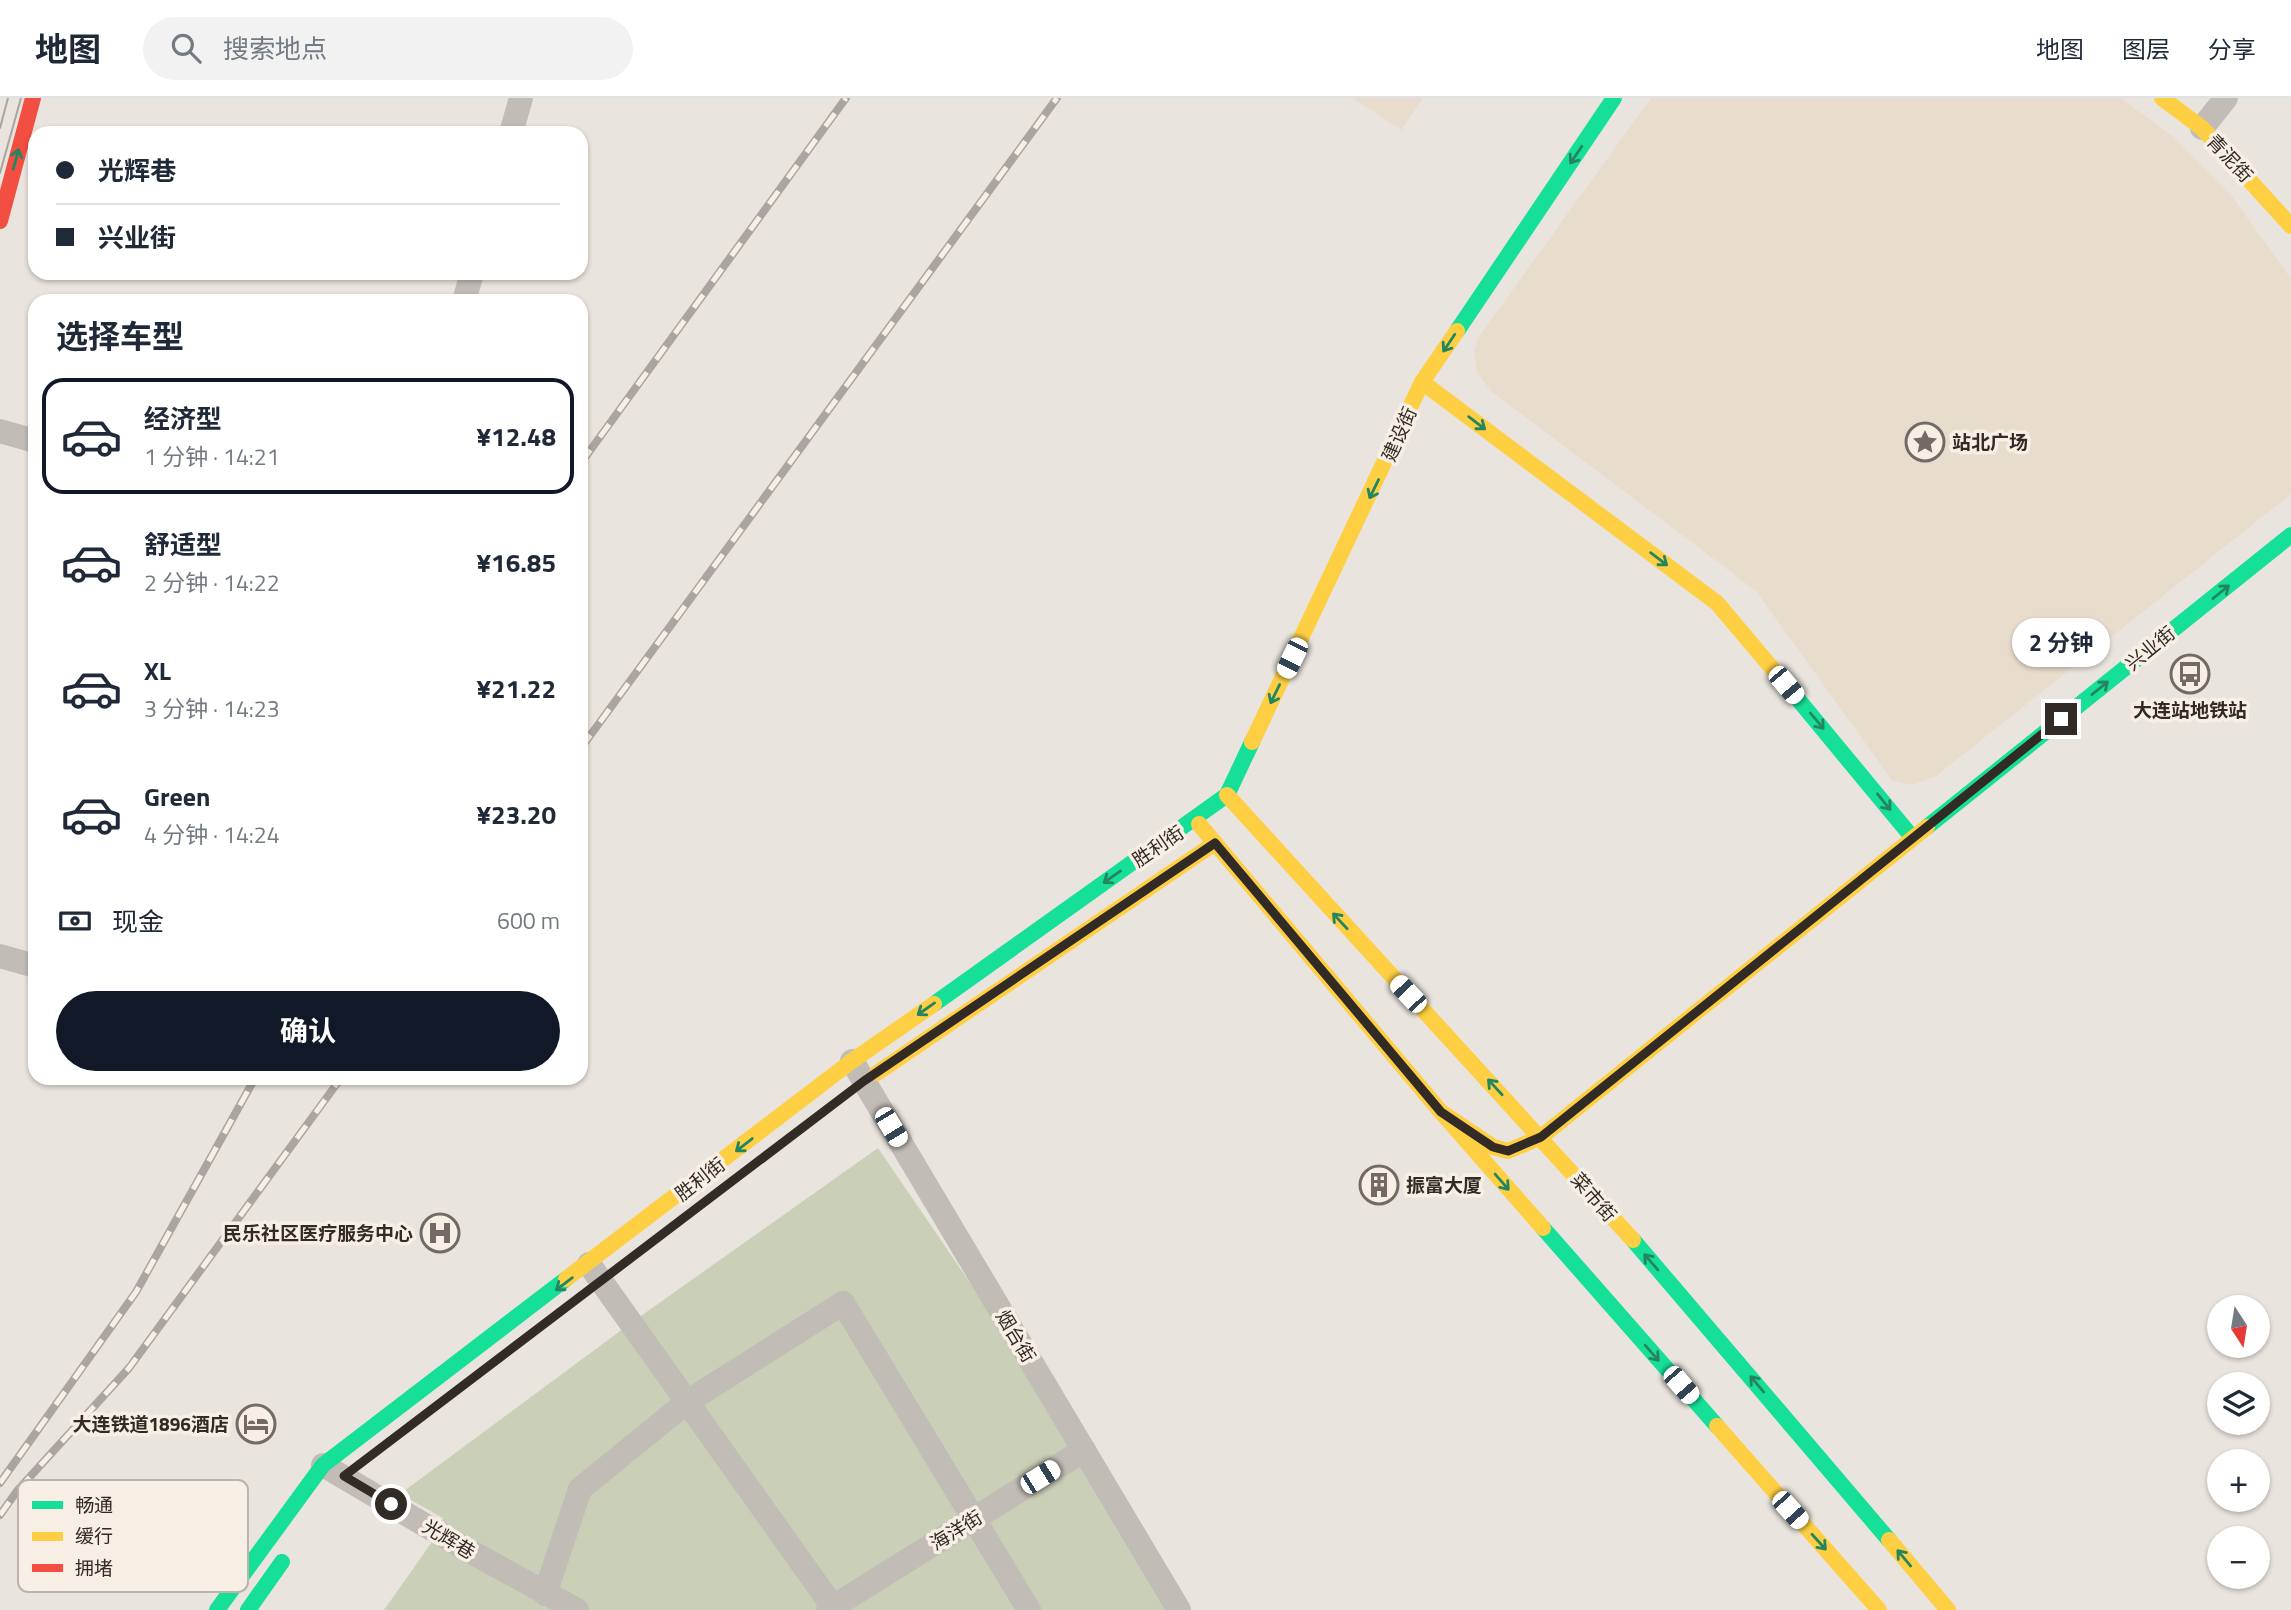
<!DOCTYPE html>
<html lang="zh">
<head>
<meta charset="utf-8">
<style>
  body { margin:0; font-family:"Titillium Web","Noto Sans SC",sans-serif; background:#f2f2f3; color:#1f2937; height:100vh; display:flex; flex-direction:column; font-size:26px; white-space:nowrap }
  * { box-sizing:border-box; margin:0 }
  p { font-size:23px; color:#747a83 }
  .icon { flex:none; width:38px; height:38px; fill:none; stroke:currentColor; stroke-width:2; stroke-linecap:round; stroke-linejoin:round }
  .map { position:relative; flex:1; overflow:hidden }
  .sheet { position:absolute; left:28px; top:196px; width:560px; height:791px; display:flex; flex-direction:column; background:#fff; border-radius:21px; box-shadow:0 2px 5px #0004 }
  .sheet>* { flex:none }
  .hud { position:absolute; left:28px; top:28px; width:560px; height:154px; border-radius:21px; box-shadow:0 2px 5px #0004; display:grid; align-content:center; height:154px; padding:0 28px; background:#fff }
  .needle { width:46px; rotate:168deg }
  .fabs { position:absolute; left:2207px; top:1197px; display:grid; gap:14px }
  .fabs a { display:grid; place-items:center; width:63px; height:63px; border-radius:50%; background:#fff; box-shadow:0 2px 5px #0004; font-size:35px }
  .end { position:absolute; width:32px; height:32px; margin:-16px; border:9px solid #322a25; background:#fff; box-shadow:0 0 0 4px #fff }
  .from { border-radius:50% }
  .bubble { position:absolute; height:49px; border-radius:24px; background:#fff; box-shadow:0 2px 5px #0004; font-size:23px; font-weight:700; line-height:49px; text-align:center }
  .car { position:absolute; width:21px; height:42px; margin:-21px -10px; border-radius:9px; box-shadow:0 0 5px 2px #0007; background:linear-gradient(#fff 24%,#345 0 40%,#fff 0 76%,#345 0 86%,#fff 0) }
  .hud b { display:flex; align-items:center; gap:24px; height:66px; font-size:26px }
  .hud b+b { border-top:2px solid #e0e1e3 }
  .hud i { width:18px; height:18px; background:#1f2937 }
  ul { padding:0; list-style:none }
  li { display:flex; align-items:center; gap:21px; height:116px; margin:0 14px 10px; padding:0 14px; border:4px solid transparent; border-radius:21px }
  li div { flex:1 }
  li b { display:block; font-size:26px }
  li em { font-style:normal; font-weight:700 }
  li.on { border-color:#111827 }
  li>.icon { width:63px; height:63px; stroke-width:1.5 }
  h2 { padding:0 28px; font-size:32px; line-height:84px }
  .pay { display:flex; align-items:center; gap:18px; height:77px; padding:0 28px; font-size:26px }
  .pay p { margin-inline-start:auto }
  .cta { display:flex; gap:14px; margin-top:auto; padding:14px 28px }
  .cta a { flex:1; height:80px; border-radius:42px; background:#111827; color:#fff; font-size:28px; font-weight:700; line-height:80px; text-align:center }
  header { display:flex; align-items:center; gap:42px; box-sizing:border-box; height:98px; padding:0 35px; background:#fff; border-bottom:2px solid #e0e1e3 }
  header strong { font-size:33px }
  nav { display:flex; gap:38px; margin-inline-start:auto; font-size:24px }
  .search { width:490px; height:63px; background:#f2f2f3; display:flex; align-items:center; gap:18px; box-sizing:border-box; padding:0 24px; border-radius:38px; color:#747a83; font-size:26px }
  .map>svg:first-child { display:block }
</style>
</head>
<body>
<header>
<strong>地图</strong>
<div class="search"><svg class="icon" aria-label="search" viewBox="0 0 24 24"><circle cx="10" cy="10" r="6"/><path d="M15 15l6 6"/></svg>搜索地点</div>
<nav><a>地图</a><a>图层</a><a>分享</a></nav>
</header>
<div class="map">
<svg width="2291" height="1512" viewBox="0 0 2291 1512">
  <rect width="100%" height="100%" fill="#e9e4dd"/>
  <polygon fill="#cacfb7" points="878,1050 1084,1352 1179,1512 384,1512 439,1434 443,1420 400,1396 631,1225"/>
  <g fill="#e8dccc">
    <polygon points="1353,0 1423,0 1401,32"/>
    <polygon points="1651,0 2120,0 2171,37 2231,97 2291,181 2291,396 1936,678 1912,687 1892,682 1756,493 1491,293 1477,274 1474,253 1478,240"/>
  </g>
  <g fill="none" stroke-linecap="round" stroke-linejoin="round">
    <g stroke="#c2bcb6" stroke-width="24">
      <polyline points="2202,30 2226,0"/>
      <polyline points="511,35 521,0"/>
      <polyline points="464,203 472,175"/>
      <polyline points="0,333 35,343"/>
      <polyline points="0,858 35,868"/>
      <polyline points="852,963 1179,1512"/>
      <polyline points="589,1166 833,1509"/>
      <polyline points="323,1367 464,1450 577,1512"/>
      <polyline points="545,1496 580,1391 687,1304 843,1205 1029,1512"/>
      <polyline points="828,1512 1084,1352"/>
    </g>
    <g stroke="#16e098" stroke-width="16">
      <polyline points="1457,233 1614,0"/>
      <polyline points="1787,588 1912,739"/>
      <polyline points="1927,729 2291,437"/>
      <polyline points="934,906 1227,697 1252,644"/>
      <polyline points="1543,1130 1717,1328"/>
      <polyline points="1633,1142 1889,1442"/>
      <polyline points="217,1512 323,1367 566,1181"/>
      <polyline points="248,1512 282,1464"/>
    </g>
    <g stroke="#ffcf43" stroke-width="16">
      <polyline points="2162,0 2202,30 2291,128"/>
      <polyline points="1422,284 1717,505 1787,588"/>
      <polyline points="1252,644 1422,284 1457,233"/>
      <polyline points="1227,697 1633,1142"/>
      <polyline points="1199,726 1441,1014 1543,1130"/>
      <polyline points="877,975 1215,745"/>
      <polyline points="1441,1014 1493,1049 1508,1053 1541,1039 1927,729"/>
      <polyline points="566,1181 852,963 934,906"/>
      <polyline points="1717,1328 1879,1512"/>
      <polyline points="1889,1442 1948,1512"/>
    </g>
    <polyline stroke="#f24e42" stroke-width="16" points="0,123 33,0"/>
    <g stroke="#aaa5a0" stroke-width="2">
      <polyline points="0,30 8,0"/>
      <polyline points="0,75 21,0"/>
    </g>
    <defs>
      <g id="rail">
        <polyline points="581,365 846,0"/>
        <polyline points="581,650 1057,0"/>
        <polyline points="0,1385 136,1194 255,980"/>
        <polyline points="0,1417 17,1393 129,1270 341,980"/>
      </g>
    </defs>
    <use href="#rail" stroke="#aaa5a0" stroke-width="8"/>
    <use href="#rail" stroke="#f7efe3" stroke-width="5" stroke-dasharray="16" stroke-linecap="butt"/>
  </g>
  <defs><path id="oneway-shaft" d="M-6 0H5M1.5-3L5.5 0L1.5 3" fill="none" stroke-width="1.6" stroke-linecap="round" stroke-linejoin="round" transform="scale(1.75)"/></defs>
  <g stroke="#24855e">
    <use href="#oneway-shaft" transform="translate(1576 57) rotate(124)"/>
    <use href="#oneway-shaft" transform="translate(16 61) rotate(-75)"/>
    <use href="#oneway-shaft" transform="translate(1449 245) rotate(124)"/>
    <use href="#oneway-shaft" transform="translate(1477 325) rotate(37)"/>
    <use href="#oneway-shaft" transform="translate(1374 391) rotate(116)"/>
    <use href="#oneway-shaft" transform="translate(1659 461) rotate(37)"/>
    <use href="#oneway-shaft" transform="translate(2221 494) rotate(-39)"/>
    <use href="#oneway-shaft" transform="translate(2100 590) rotate(-39)"/>
    <use href="#oneway-shaft" transform="translate(1275 596) rotate(116)"/>
    <use href="#oneway-shaft" transform="translate(1817 623) rotate(50)"/>
    <use href="#oneway-shaft" transform="translate(1884 704) rotate(51)"/>
    <use href="#oneway-shaft" transform="translate(1112 779) rotate(145)"/>
    <use href="#oneway-shaft" transform="translate(1340 823) rotate(-133)"/>
    <use href="#oneway-shaft" transform="translate(926 911) rotate(145)"/>
    <use href="#oneway-shaft" transform="translate(1495 989) rotate(-133)"/>
    <use href="#oneway-shaft" transform="translate(744 1047) rotate(142)"/>
    <use href="#oneway-shaft" transform="translate(1502 1084) rotate(49)"/>
    <use href="#oneway-shaft" transform="translate(1651 1164) rotate(-131)"/>
    <use href="#oneway-shaft" transform="translate(564 1186) rotate(143)"/>
    <use href="#oneway-shaft" transform="translate(1652 1255) rotate(49)"/>
    <use href="#oneway-shaft" transform="translate(1757 1286) rotate(-130)"/>
    <use href="#oneway-shaft" transform="translate(1819 1444) rotate(48)"/>
    <use href="#oneway-shaft" transform="translate(1904 1460) rotate(-130)"/>
  </g>
  <g fill="none" stroke-linecap="round" stroke-linejoin="round">
    <polyline stroke="#322a25" stroke-width="9" points="391,1406 344,1378 864,983 1215,745 1441,1014 1493,1049 1508,1053 1541,1039 2061,621"/>
  </g>
  <defs>
    <symbol id="sight-ring" viewBox="-11 -11 22 22"><circle r="9.5" fill="#f7efe3" stroke="#726b65" stroke-width="1.5"/><path d="M0-6L1.8-2.2L6-1.7L2.9 1.2L3.7 5.4L0 3.3L-3.7 5.4L-2.9 1.2L-6-1.7L-1.8-2.2Z" fill="#726b65"/></symbol>
    <symbol id="bus-ring" viewBox="-11 -11 22 22"><circle r="9.5" fill="#f7efe3" stroke="#726b65" stroke-width="1.5"/><path d="M-5-6H5V4H4V6H2V4H-2V6H-4V4H-5ZM-3.5-4V0h7V-4ZM-3.5 1.2v1.5H-2V1.2ZM2 1.2v1.5H3.5V1.2Z" fill="#726b65"/></symbol>
    <symbol id="building-ring" viewBox="-11 -11 22 22"><circle r="9.5" fill="#f7efe3" stroke="#726b65" stroke-width="1.5"/><path d="M-4-6H4V6H1V3H-1V6H-4ZM-2.5-4.3h1.7v1.8h-1.7ZM.8-4.3h1.7v1.8H.8ZM-2.5-1h1.7V.8h-1.7ZM.8-1h1.7V.8H.8Z" fill="#726b65"/></symbol>
    <symbol id="hospital-ring" viewBox="-11 -11 22 22"><circle r="9.5" fill="#f7efe3" stroke="#726b65" stroke-width="1.5"/><path d="M-5-5h3v3.5h4V-5h3V5h-3V1.5h-4V5h-3Z" fill="#726b65"/></symbol>
    <symbol id="hotel-ring" viewBox="-11 -11 22 22"><circle r="9.5" fill="#f7efe3" stroke="#726b65" stroke-width="1.5"/><path d="M-6-4.5h1.5V1H6V5H4.5V3h-9V5H-6ZM-4 0a1.8 1.8 0 1 1 3.6 0ZM.5 0V-2.5h3Q6-2.5 6 0Z" fill="#726b65"/></symbol>
  </defs>
  <g fill-rule="evenodd">
    <use href="#sight-ring" x="1903" y="322" width="44" height="44"/>
    <use href="#bus-ring" x="2168" y="554" width="44" height="44"/>
    <use href="#building-ring" x="1357" y="1065" width="44" height="44"/>
    <use href="#hospital-ring" x="418" y="1113" width="44" height="44"/>
    <use href="#hotel-ring" x="234" y="1304" width="44" height="44"/>
  </g>
  <g text-anchor="middle" stroke-width="7" stroke-linejoin="round" paint-order="stroke">
    <g font-size="19" fill="#322a25" stroke="#f7efe3">
      <text transform="translate(2230 60) rotate(47)" y="7">青泥街</text>
      <text transform="translate(1399 336) rotate(-66)" y="7">建设街</text>
      <text transform="translate(2150 550) rotate(-39)" y="7">兴业街</text>
      <text transform="translate(1158 748) rotate(-34)" y="7">胜利街</text>
      <text transform="translate(700 1081) rotate(-38)" y="7">胜利街</text>
      <text transform="translate(1594 1099) rotate(49)" y="7">菜市街</text>
      <text transform="translate(1016 1238) rotate(59)" y="7">烟台街</text>
      <text transform="translate(956 1432) rotate(-32)" y="7">海洋街</text>
      <text transform="translate(449 1441) rotate(31)" y="7">光辉巷</text>
    </g>
    <g font-size="19" font-weight="bold" fill="#322a25" stroke="#f7efe3" text-anchor="start">
      <text x="1952" y="351">站北广场</text>
      <text x="2190" y="619" text-anchor="middle">大连站地铁站</text>
      <text x="1406" y="1094">振富大厦</text>
      <text x="413" y="1142" text-anchor="end">民乐社区医疗服务中心</text>
      <text x="229" y="1333" text-anchor="end">大连铁道1896酒店</text>
    </g>
  </g>
  <rect x="18" y="1382" width="230" height="112" rx="10" fill="#f7efe3" stroke="#bcb4aa" stroke-width="2"/>
  <rect x="32" y="1403" width="31" height="8" fill="#16e098"/>
  <rect x="32" y="1434" width="31" height="9" fill="#ffcf43"/>
  <rect x="32" y="1466" width="31" height="8" fill="#f24e42"/>
  <g font-size="19" fill="#322a25">
    <text x="75" y="1414">畅通</text>
    <text x="75" y="1445">缓行</text>
    <text x="75" y="1477">拥堵</text>
  </g>
</svg>
<div class="fabs">
<a><svg class="needle" viewBox="-14 -14 28 28"><path d="M0-13l5 13h-10z" fill="#e53935"/><path d="M0 13l5-13h-10z" fill="#747a83"/></svg></a>
<a><svg class="icon" aria-label="layers" viewBox="0 0 24 24"><path d="M12 4l9 5-9 5-9-5zM3 14l9 5 9-5"/></svg></a>
<a>+</a>
<a>−</a>
</div>
<i class="end from" style="left:391px;top:1406px"></i>
<i class="end" style="left:2061px;top:621px"></i>
<div class="bubble" style="left:2012px;top:520px;width:98px">2 分钟</div>
<i class="car" style="left:1292px;top:560px;rotate:206deg"></i>
<i class="car" style="left:1786px;top:587px;rotate:140deg"></i>
<i class="car" style="left:1408px;top:896px;rotate:317deg"></i>
<i class="car" style="left:891px;top:1029px;rotate:149deg"></i>
<i class="car" style="left:1681px;top:1287px;rotate:139deg"></i>
<i class="car" style="left:1040px;top:1379px;rotate:58deg"></i>
<i class="car" style="left:1790px;top:1412px;rotate:138deg"></i>
<div class="hud">
<b><i class="from"></i>光辉巷</b>
<b><i></i>兴业街</b>
</div>
<section class="sheet">
<h2>选择车型</h2>
<ul>
<li class="on"><svg class="icon" aria-label="car" viewBox="0 0 24 24"><path d="M5 17H2v-5l4-1 3-4h7l3 4 3 1v5h-3M9 17h6M6 11h13"/><circle cx="7" cy="17" r="2"/><circle cx="17" cy="17" r="2"/></svg><div><b>经济型</b><p>1 分钟 · 14:21</p></div><em>¥12.48</em></li>
<li><svg class="icon" aria-label="car" viewBox="0 0 24 24"><path d="M5 17H2v-5l4-1 3-4h7l3 4 3 1v5h-3M9 17h6M6 11h13"/><circle cx="7" cy="17" r="2"/><circle cx="17" cy="17" r="2"/></svg><div><b>舒适型</b><p>2 分钟 · 14:22</p></div><em>¥16.85</em></li>
<li><svg class="icon" aria-label="car" viewBox="0 0 24 24"><path d="M5 17H2v-5l4-1 3-4h7l3 4 3 1v5h-3M9 17h6M6 11h13"/><circle cx="7" cy="17" r="2"/><circle cx="17" cy="17" r="2"/></svg><div><b>XL</b><p>3 分钟 · 14:23</p></div><em>¥21.22</em></li>
<li><svg class="icon" aria-label="car" viewBox="0 0 24 24"><path d="M5 17H2v-5l4-1 3-4h7l3 4 3 1v5h-3M9 17h6M6 11h13"/><circle cx="7" cy="17" r="2"/><circle cx="17" cy="17" r="2"/></svg><div><b>Green</b><p>4 分钟 · 14:24</p></div><em>¥23.20</em></li>
</ul>
<div class="pay"><svg class="icon" aria-label="cash" viewBox="0 0 24 24"><path d="M3 7h18v10H3z"/><circle cx="12" cy="12" r="2"/></svg>现金<p>600 m</p></div>
<div class="cta"><a>确认</a></div>
</section>
</div>
</body>
</html>
